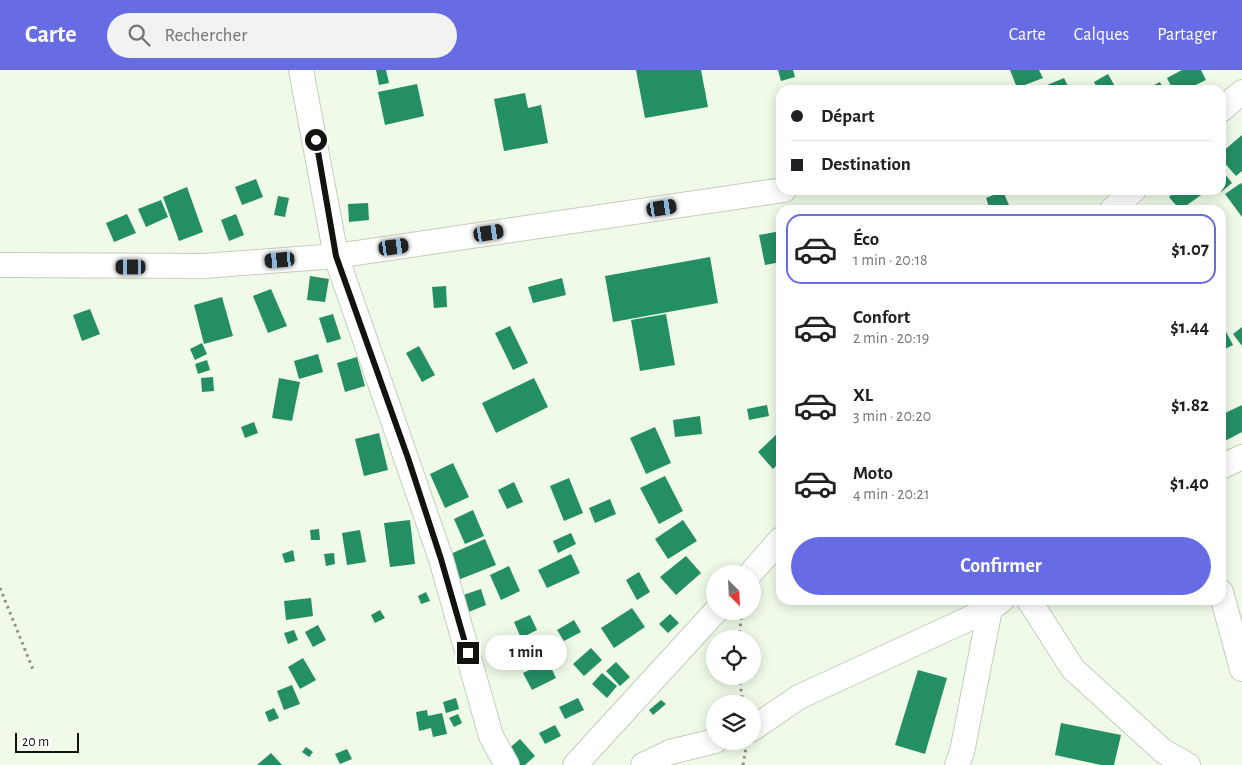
<!DOCTYPE html>
<html lang="fr">
<head>
<meta charset="utf-8">
<style>
  body { margin:0; font-family:"Alegreya Sans",sans-serif; background:#f2f2f2; color:#202124; height:100vh; display:flex; flex-direction:column; font-size:19px; white-space:nowrap }
  * { box-sizing:border-box; margin:0 }
  p { font-size:16px; color:#757577 }
  .icon { flex:none; width:28px; height:28px; fill:none; stroke:currentColor; stroke-width:2; stroke-linecap:round; stroke-linejoin:round }
  .map { position:relative; flex:1; overflow:hidden }
  .panel { position:absolute; left:776px; top:135px; width:450px; height:400px; display:flex; flex-direction:column; background:#fff; border-radius:15px; box-shadow:0 2px 12px #0003 }
  .panel>* { flex:none }
  .guide { position:absolute; left:776px; top:15px; width:450px; height:110px; border-radius:15px; box-shadow:0 2px 12px #0003; display:grid; align-content:center; height:110px; padding:0 15px; background:#fff }
  .needle { width:32px; rotate:156deg }
  .buttons { position:absolute; left:706px; top:495px; display:grid; gap:10px }
  .buttons a { display:grid; place-items:center; width:55px; height:55px; border-radius:50%; background:#fff; box-shadow:0 2px 12px #0003; font-size:25px }
  .scale { position:absolute; left:15px; bottom:12px; width:64px; box-sizing:border-box; padding-left:5px; border:2px solid #11140e; border-top:0; font-size:14px; line-height:18px; white-space:nowrap; color:#11140e; -webkit-text-stroke:4px #fff; paint-order:stroke }
  .end { position:absolute; width:22px; height:22px; margin:-11px; border:6px solid #11140e; background:#fff; box-shadow:0 0 0 2px #fff }
  .from { border-radius:50% }
  .bubble { position:absolute; height:35px; border-radius:18px; background:#fff; box-shadow:0 2px 12px #0003; font-size:16px; font-weight:600; line-height:35px; text-align:center }
  .car { position:absolute; width:15px; height:30px; margin:-15px -8px; border-radius:6px; box-shadow:0 0 4px 1px #0007; background:linear-gradient(#222 24%,#8ab4d8 0 40%,#222 0 76%,#8ab4d8 0 86%,#222 0) }
  .guide b { display:flex; align-items:center; gap:18px; height:48px; font-size:19px }
  .guide b+b { border-top:1px solid #e0e0e0 }
  .guide i { width:12px; height:12px; background:#202124 }
  ul { padding:9px 0 0; list-style:none }
  li { display:flex; align-items:center; gap:15px; height:70px; margin:0 10px 8px; padding:0 5px; border:2px solid transparent; border-radius:15px }
  li div { flex:1 }
  li b { display:block; font-size:19px }
  li em { font-style:normal; font-weight:600 }
  li.current { border-color:#676be4 }
  li>.icon { width:45px; height:45px; stroke-width:1.5 }
  .button { display:flex; gap:10px; margin-top:auto; padding:10px 15px }
  .button a { flex:1; height:58px; border-radius:30px; background:#676be4; color:#fff; font-size:20px; font-weight:600; line-height:58px; text-align:center }
  header { display:flex; align-items:center; gap:30px; box-sizing:border-box; height:70px; padding:0 25px; background:#676be4; color:#fff }
  header strong { font-size:24px }
  nav { display:flex; gap:28px; margin-inline-start:auto; font-size:18px }
  .search { width:350px; height:45px; background:#f2f2f2; display:flex; align-items:center; gap:12px; box-sizing:border-box; padding:0 18px; border-radius:28px; color:#757577; font-size:19px }
  .map>svg:first-child { display:block }
</style>
</head>
<body>
<header>
<strong>Carte</strong>
<div class="search"><svg class="icon" aria-label="search" viewBox="0 0 24 24"><circle cx="10" cy="10" r="6"/><path d="M15 15l6 6"/></svg>Rechercher</div>
<nav><a>Carte</a><a>Calques</a><a>Partager</a></nav>
</header>
<div class="map">
<svg width="1242" height="695" viewBox="0 0 1242 695">
  <rect width="100%" height="100%" fill="#effae8"/>
  <g fill="#258f64">
    <polygon points="376,0 386,0 389,13 379,15"/>
    <polygon points="636,0 701,0 708,37 645,48"/>
    <polygon points="778,0 793,0 795,7 781,11"/>
    <polygon points="1010,0 1039,0 1043,8 1017,18"/>
    <polygon points="1182,0 1201,0 1206,10 1185,20 1173,20 1167,8"/>
    <polygon points="1108,4 1117,20 1098,20 1094,12"/>
    <polygon points="1064,8 1070,20 1035,20"/>
    <polygon points="1160,12 1164,20 1144,20"/>
    <polygon points="417,14 424,46 385,55 378,22"/>
    <polygon points="525,23 528,38 541,35 548,73 504,81 494,29"/>
    <polygon points="1242,65 1242,101 1236,106 1221,89 1221,83"/>
    <polygon points="1221,99 1232,113 1221,122"/>
    <polygon points="256,109 263,127 242,135 235,117"/>
    <polygon points="1241,113 1242,115 1242,147 1225,124"/>
    <polygon points="187,117 203,162 179,171 163,127"/>
    <polygon points="1177,120 1202,120 1204,123 1180,140 1169,127"/>
    <polygon points="1003,121 1011,140 990,140 986,128"/>
    <polygon points="278,126 289,128 285,147 274,145"/>
    <polygon points="161,130 168,147 146,157 138,139"/>
    <polygon points="368,133 369,150 349,152 348,134"/>
    <polygon points="127,144 136,163 114,172 106,153"/>
    <polygon points="236,144 244,165 229,171 221,150"/>
    <polygon points="781,161 781,192 765,195 759,165"/>
    <polygon points="710,187 718,233 613,252 605,206"/>
    <polygon points="310,206 329,209 325,232 307,230"/>
    <polygon points="562,208 566,225 533,233 528,217"/>
    <polygon points="446,216 447,237 434,238 432,217"/>
    <polygon points="271,219 287,256 268,263 253,226"/>
    <polygon points="222,227 233,266 204,274 194,235"/>
    <polygon points="90,239 100,264 82,271 73,245"/>
    <polygon points="333,244 341,269 327,273 319,248"/>
    <polygon points="666,244 675,295 640,301 631,250"/>
    <polygon points="510,256 528,293 513,300 495,263"/>
    <polygon points="1223,256 1233,275 1221,281 1221,257"/>
    <polygon points="1242,257 1242,276 1233,264"/>
    <polygon points="202,273 207,284 195,290 190,279"/>
    <polygon points="419,276 435,305 422,312 406,283"/>
    <polygon points="318,284 323,302 299,309 294,291"/>
    <polygon points="357,287 365,316 345,322 337,293"/>
    <polygon points="207,290 210,300 198,304 195,294"/>
    <polygon points="213,307 214,321 202,322 201,308"/>
    <polygon points="279,308 300,312 292,351 272,348"/>
    <polygon points="534,308 548,337 496,363 482,333"/>
    <polygon points="767,335 769,346 749,350 747,339"/>
    <polygon points="1242,335 1242,362 1221,373 1221,345"/>
    <polygon points="700,346 702,364 675,367 673,350"/>
    <polygon points="254,352 258,363 245,368 241,357"/>
    <polygon points="655,357 671,393 646,404 630,368"/>
    <polygon points="781,360 781,391 773,399 758,382"/>
    <polygon points="379,363 388,400 364,406 355,369"/>
    <polygon points="453,393 469,427 445,438 430,404"/>
    <polygon points="665,406 683,441 659,454 640,418"/>
    <polygon points="569,408 583,443 564,451 550,416"/>
    <polygon points="514,412 523,432 507,439 498,420"/>
    <polygon points="610,429 616,444 595,453 589,438"/>
    <polygon points="473,440 484,466 465,474 454,449"/>
    <polygon points="410,450 415,494 390,497 384,453"/>
    <polygon points="683,450 697,471 668,489 655,469"/>
    <polygon points="319,459 320,470 311,470 310,460"/>
    <polygon points="360,460 366,492 347,495 342,463"/>
    <polygon points="571,463 576,474 558,483 553,471"/>
    <polygon points="485,469 496,495 458,510 448,485"/>
    <polygon points="293,480 295,491 285,493 282,484"/>
    <polygon points="334,483 335,494 326,496 324,484"/>
    <polygon points="571,484 580,503 547,518 538,500"/>
    <polygon points="686,486 701,503 676,525 660,507"/>
    <polygon points="509,496 520,521 501,530 490,505"/>
    <polygon points="639,502 650,522 637,530 626,510"/>
    <polygon points="481,519 486,535 466,543 460,526"/>
    <polygon points="426,522 430,531 421,534 418,526"/>
    <polygon points="311,528 313,546 286,550 284,531"/>
    <polygon points="632,538 645,557 614,578 601,558"/>
    <polygon points="380,540 385,548 375,553 371,545"/>
    <polygon points="670,544 679,553 668,563 659,554"/>
    <polygon points="530,545 537,560 521,568 514,552"/>
    <polygon points="574,550 581,562 564,571 557,560"/>
    <polygon points="318,555 326,570 313,577 305,562"/>
    <polygon points="294,560 298,570 288,574 284,563"/>
    <polygon points="591,578 602,590 584,606 573,594"/>
    <polygon points="303,588 316,610 300,619 288,597"/>
    <polygon points="548,591 556,608 532,620 523,603"/>
    <polygon points="616,592 630,607 620,616 606,601"/>
    <polygon points="918,600 947,608 925,684 895,675"/>
    <polygon points="602,603 617,616 607,628 592,614"/>
    <polygon points="292,615 300,634 284,640 277,621"/>
    <polygon points="456,628 459,639 446,643 443,632"/>
    <polygon points="578,628 584,640 565,649 559,637"/>
    <polygon points="661,630 666,634 653,645 649,640"/>
    <polygon points="274,638 279,648 269,652 265,642"/>
    <polygon points="427,640 428,646 442,643 447,664 433,667 431,658 419,661 416,642"/>
    <polygon points="458,644 462,653 454,657 449,648"/>
    <polygon points="1061,653 1121,665 1114,695 1101,695 1055,685"/>
    <polygon points="555,655 561,666 545,674 539,663"/>
    <polygon points="520,669 535,686 525,695 518,695 506,681"/>
    <polygon points="306,677 313,682 309,687 302,682"/>
    <polygon points="347,679 352,689 340,694 335,684"/>
    <polygon points="271,683 282,695 257,695"/>
  </g>
  <g fill="none" stroke-linecap="round" stroke-linejoin="round">
    <defs>
      <g id="minor">
        <polyline points="301,0 336,186 441,489 491,666 507,695"/>
        <polyline points="1221,40 1242,22"/>
        <polyline points="1112,140 1134,120"/>
        <polyline points="0,195 204,196 336,186 784,120"/>
        <polyline points="1221,397 1242,387"/>
        <polyline points="750,504 781,469"/>
        <polyline points="1221,522 1242,599"/>
        <polyline points="1029,530 1073,599 1163,681 1188,695"/>
        <polyline points="752,659 799,627 990,539 1002,530"/>
        <polyline points="575,695 716,541"/>
        <polyline points="643,695 670,682 715,671"/>
        <polyline points="957,695 962,682 990,539"/>
      </g>
    </defs>
    <use href="#minor" stroke="#c4cebd" stroke-width="26"/>
    <g stroke="#899084" stroke-width="3" stroke-dasharray="2.5 4" stroke-linecap="butt">
      <polyline points="0,518 34,602"/>
      <polyline points="739,569 742,541"/>
      <polyline points="739,606 743,634"/>
      <polyline points="743,695 746,678"/>
    </g>
    <use href="#minor" stroke="#fff" stroke-width="24"/>
  </g>
  <g fill="none" stroke-linecap="round" stroke-linejoin="round">
    <polyline stroke="#11140e" stroke-width="6" points="316,70 336,186 408,388 441,489 468,583"/>
  </g>
</svg>
<div class="buttons">
<a><svg class="needle" viewBox="-14 -14 28 28"><path d="M0-13l5 13h-10z" fill="#e53935"/><path d="M0 13l5-13h-10z" fill="#757577"/></svg></a>
<a><svg class="icon" aria-label="locate" viewBox="0 0 24 24"><circle cx="12" cy="12" r="6"/><path d="M12 2v4M12 18v4M2 12h4M18 12h4"/></svg></a>
<a><svg class="icon" aria-label="layers" viewBox="0 0 24 24"><path d="M12 4l9 5-9 5-9-5zM3 14l9 5 9-5"/></svg></a>
</div>
<div class="scale">20 m</div>
<i class="end from" style="left:316px;top:70px"></i>
<i class="end" style="left:468px;top:583px"></i>
<div class="bubble" style="left:485px;top:565px;width:82px">1 min</div>
<i class="car" style="left:662px;top:138px;rotate:81deg"></i>
<i class="car" style="left:489px;top:163px;rotate:81deg"></i>
<i class="car" style="left:394px;top:177px;rotate:82deg"></i>
<i class="car" style="left:280px;top:190px;rotate:265deg"></i>
<i class="car" style="left:131px;top:197px;rotate:270deg"></i>
<div class="guide">
<b><i class="from"></i>Départ</b>
<b><i></i>Destination</b>
</div>
<section class="panel">
<ul>
<li class="current"><svg class="icon" aria-label="car" viewBox="0 0 24 24"><path d="M5 17H2v-5l4-1 3-4h7l3 4 3 1v5h-3M9 17h6M6 11h13"/><circle cx="7" cy="17" r="2"/><circle cx="17" cy="17" r="2"/></svg><div><b>Éco</b><p>1 min · 20:18</p></div><em>$1.07</em></li>
<li><svg class="icon" aria-label="car" viewBox="0 0 24 24"><path d="M5 17H2v-5l4-1 3-4h7l3 4 3 1v5h-3M9 17h6M6 11h13"/><circle cx="7" cy="17" r="2"/><circle cx="17" cy="17" r="2"/></svg><div><b>Confort</b><p>2 min · 20:19</p></div><em>$1.44</em></li>
<li><svg class="icon" aria-label="car" viewBox="0 0 24 24"><path d="M5 17H2v-5l4-1 3-4h7l3 4 3 1v5h-3M9 17h6M6 11h13"/><circle cx="7" cy="17" r="2"/><circle cx="17" cy="17" r="2"/></svg><div><b>XL</b><p>3 min · 20:20</p></div><em>$1.82</em></li>
<li><svg class="icon" aria-label="car" viewBox="0 0 24 24"><path d="M5 17H2v-5l4-1 3-4h7l3 4 3 1v5h-3M9 17h6M6 11h13"/><circle cx="7" cy="17" r="2"/><circle cx="17" cy="17" r="2"/></svg><div><b>Moto</b><p>4 min · 20:21</p></div><em>$1.40</em></li>
</ul>
<div class="button"><a>Confirmer</a></div>
</section>
</div>
</body>
</html>
